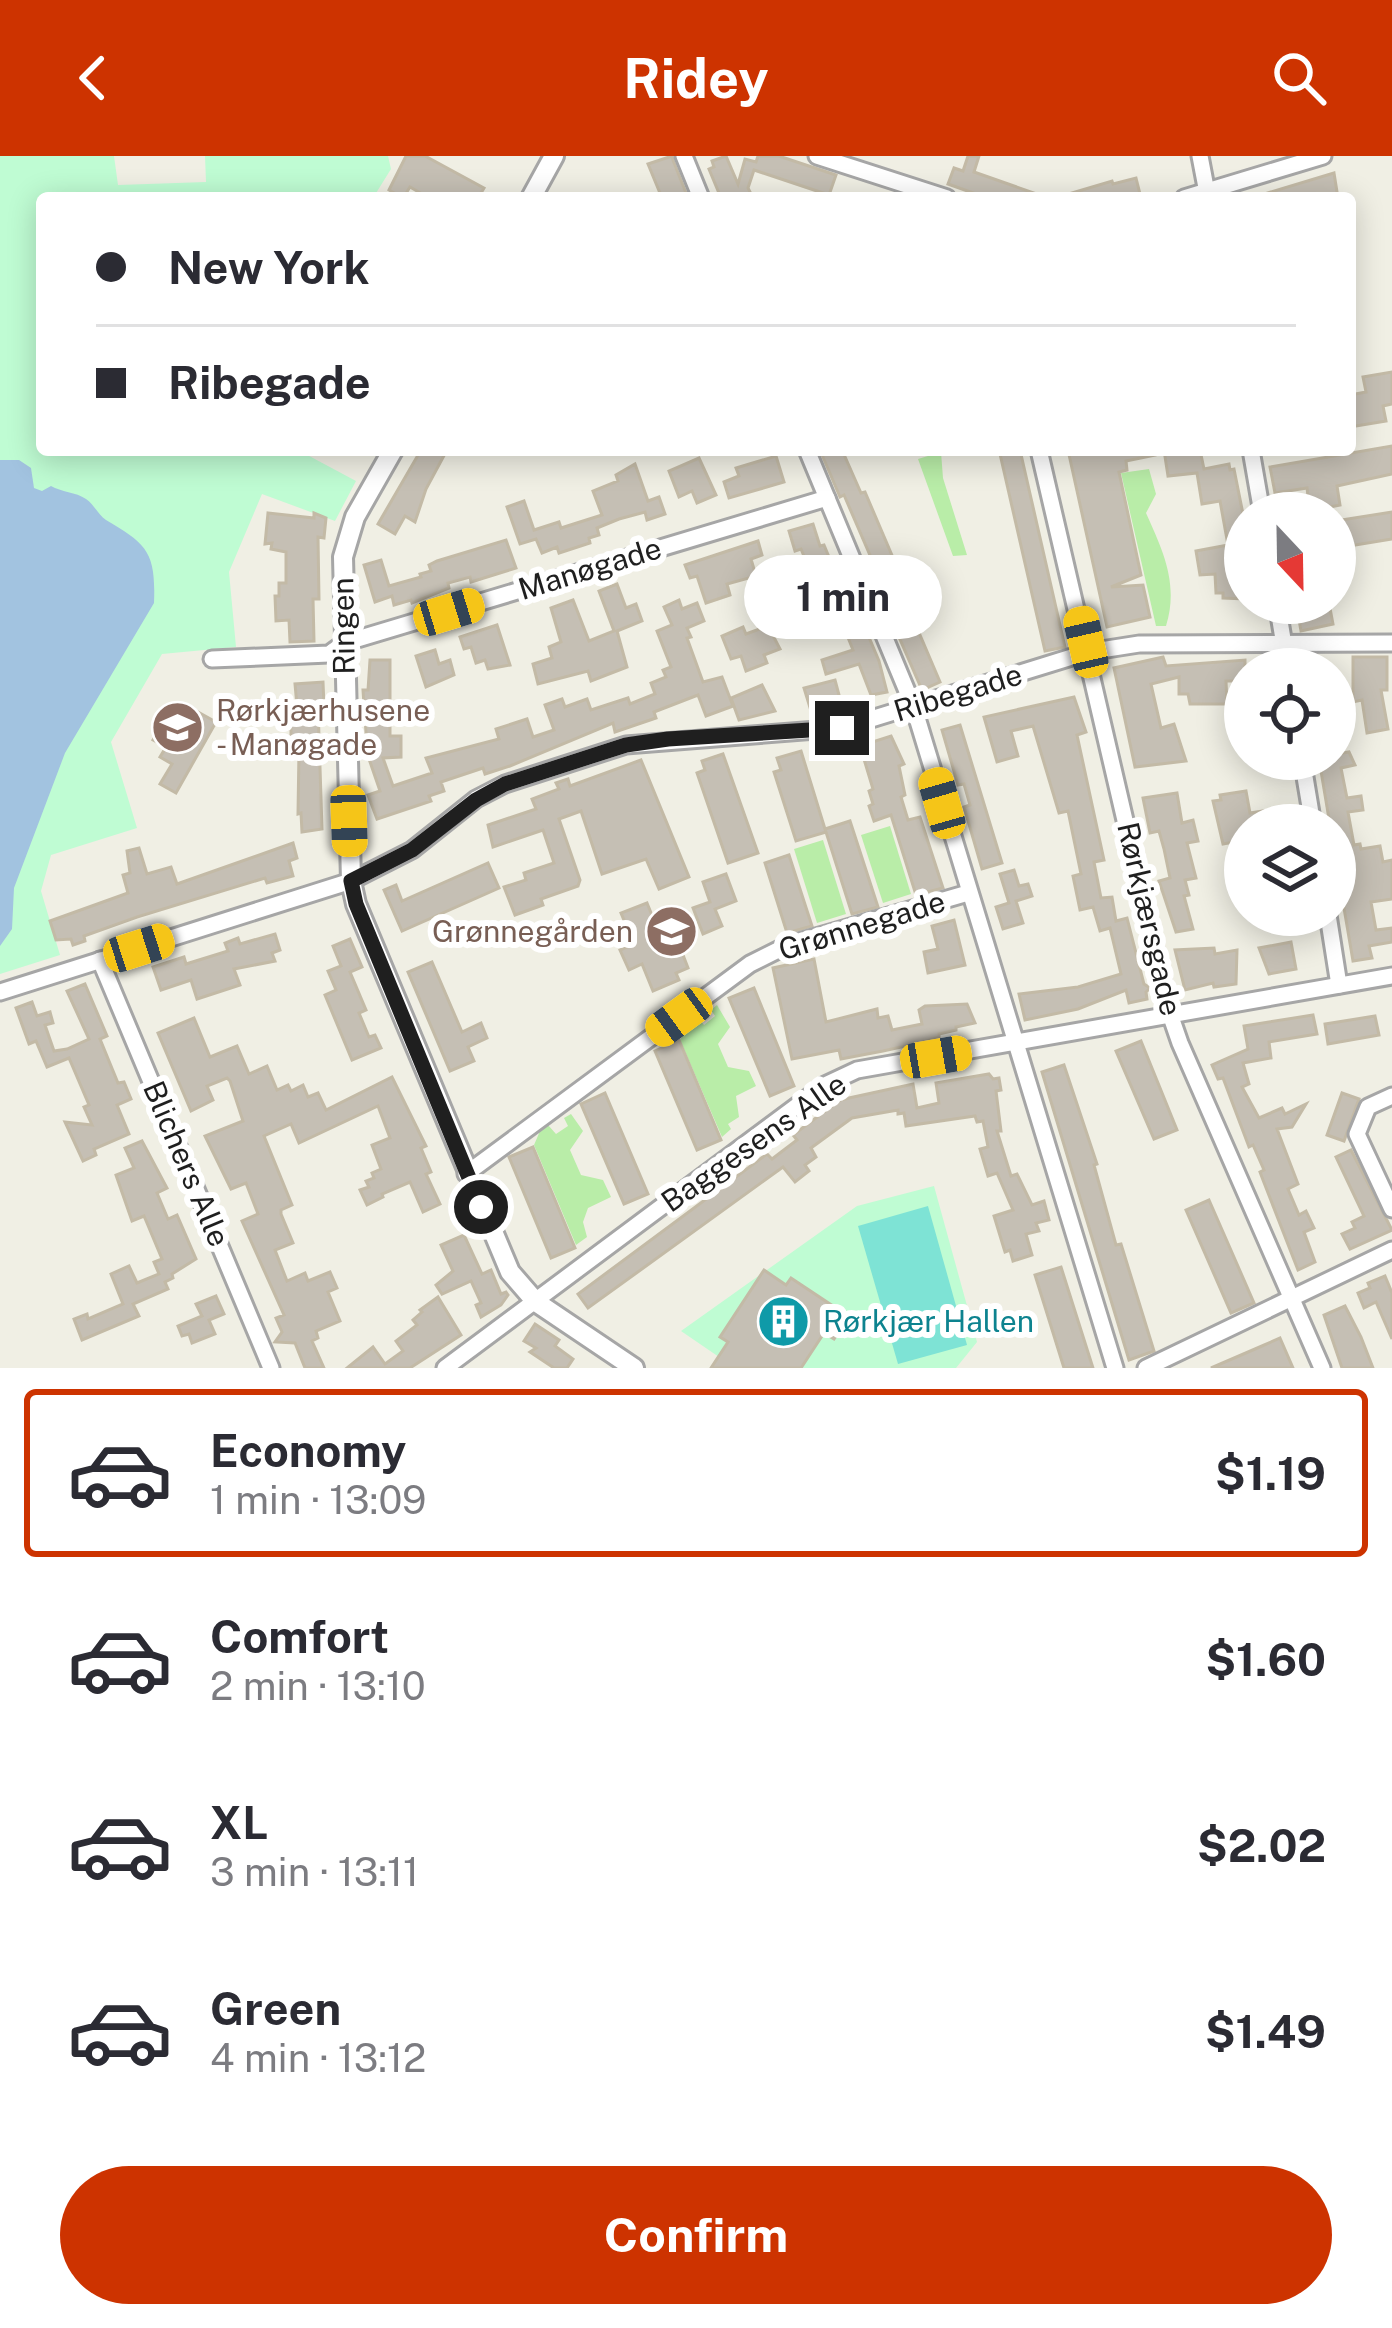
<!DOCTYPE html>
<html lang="en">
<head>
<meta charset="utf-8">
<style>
  body { margin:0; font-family:"Public Sans",sans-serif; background:#f7f7f7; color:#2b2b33; height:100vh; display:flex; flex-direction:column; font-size:45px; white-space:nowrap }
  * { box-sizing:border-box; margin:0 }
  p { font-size:39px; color:#7c7c81 }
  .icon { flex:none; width:66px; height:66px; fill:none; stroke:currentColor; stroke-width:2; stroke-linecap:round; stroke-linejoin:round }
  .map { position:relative; height:1212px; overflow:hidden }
  .panel { display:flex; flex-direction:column; background:#fff; flex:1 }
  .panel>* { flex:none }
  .guide { position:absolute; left:36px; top:36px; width:1320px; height:264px; border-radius:12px; box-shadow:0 6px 30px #0003; display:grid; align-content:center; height:264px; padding:0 60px; background:#fff }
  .needle { width:78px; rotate:158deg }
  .tools { position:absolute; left:1224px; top:336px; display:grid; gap:24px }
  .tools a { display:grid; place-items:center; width:132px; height:132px; border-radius:50%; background:#fff; box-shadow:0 6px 30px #0003; font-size:60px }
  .end { position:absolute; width:54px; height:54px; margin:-27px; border:15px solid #1f1f1f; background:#fff; box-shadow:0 0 0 6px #fff }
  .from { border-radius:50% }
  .bubble { position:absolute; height:84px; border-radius:42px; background:#fff; box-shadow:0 6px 30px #0003; font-size:39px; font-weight:700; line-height:84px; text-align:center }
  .car { position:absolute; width:36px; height:72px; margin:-36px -18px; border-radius:15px; box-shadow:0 0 9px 3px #0007; background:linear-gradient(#f5c518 24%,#345 0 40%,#f5c518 0 76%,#345 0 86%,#f5c518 0) }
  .guide b { display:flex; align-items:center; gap:42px; height:114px; font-size:45px }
  .guide b+b { border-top:3px solid #e1e1e2 }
  .guide i { width:30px; height:30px; background:#2b2b33 }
  ul { padding:21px 0 0; list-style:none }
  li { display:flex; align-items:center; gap:36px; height:168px; margin:0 24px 18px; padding:0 36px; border:6px solid transparent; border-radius:12px }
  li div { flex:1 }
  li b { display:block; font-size:45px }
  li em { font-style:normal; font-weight:700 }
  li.on { border-color:#cd3300 }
  li>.icon { width:108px; height:108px; stroke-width:1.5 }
  .primary-button { display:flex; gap:24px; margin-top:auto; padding:24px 60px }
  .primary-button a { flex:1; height:138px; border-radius:72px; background:#cd3300; color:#fff; font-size:48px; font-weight:700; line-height:138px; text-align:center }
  header { display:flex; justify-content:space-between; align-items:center; height:156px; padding:0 60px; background:#cd3300; color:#fff; font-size:54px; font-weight:700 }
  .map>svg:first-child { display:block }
</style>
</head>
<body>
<header><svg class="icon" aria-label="back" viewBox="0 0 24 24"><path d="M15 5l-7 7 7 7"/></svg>Ridey<svg class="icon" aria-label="search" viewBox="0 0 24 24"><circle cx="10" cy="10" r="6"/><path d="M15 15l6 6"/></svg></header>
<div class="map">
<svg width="1392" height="1212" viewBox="0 0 1392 1212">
  <rect width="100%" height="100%" fill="#f0efe4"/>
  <g fill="#b9eda8">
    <polygon points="941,296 943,322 967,399 953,400 918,303"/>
    <path d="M1149,313l7,25 -10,19c17,38 33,71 20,113h-10l-35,-153z"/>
    <polygon points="890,670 911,738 883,747 861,679"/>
    <polygon points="823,684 846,758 817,767 794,693"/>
    <polygon points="717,849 730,871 718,888 728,911 749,915 756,930 736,940 739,961 728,968 731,973 722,981 680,884 696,859 704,869 715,860 711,854"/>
    <polygon points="571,958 583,975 570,994 581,1019 603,1024 611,1041 588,1052 583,1066 587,1081 576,1089 534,989 540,975 548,969 556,978 568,970 564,962"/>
  </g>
  <g fill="#bffcd3">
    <polygon points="0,0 114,0 118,29 206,26 205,0 388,0 391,13 373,42 349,36 345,42 42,42 42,294 298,294 356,325 335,365 262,338 229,416 236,491 162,498 111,586 137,672 51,699 41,735 60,799 0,818"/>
    <polygon points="934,1030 977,1186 956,1212 801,1212 824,1177 834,1183 842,1170 833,1163 839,1154 792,1122 786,1129 751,1134 720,1180 728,1186 719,1201 681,1175 857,1050"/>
  </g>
  <polygon fill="#7ee3d5" points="928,1050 967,1189 898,1208 858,1070"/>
  <path fill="#a2c3e0" d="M0,304h19l12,8 3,20 8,3 9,-5c10,6 25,6 35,13 8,5 12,16 20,21 41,24 50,32 48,83l-89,150 -51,135 -2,41 -12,17z"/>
  <g fill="#c5bfb4" stroke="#c3baa6" stroke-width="3">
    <polygon points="406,0 425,0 484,32 478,42 429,42 410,31 403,42 389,34"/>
    <polygon points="672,0 673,4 688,42 662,42 648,8"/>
    <polygon points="726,0 738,28 745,3 756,6 758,0 779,0 836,19 829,39 754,14 748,32 753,42 721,42 709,13 714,11 712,5"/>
    <polygon points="968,0 979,0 974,16 1048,42 987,42 948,28 954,12 963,15"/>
    <polygon points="1334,17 1338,42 1261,42 1261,39"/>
    <polygon points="1136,22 1141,42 1066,42 1065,39 1112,25 1113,28"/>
    <polygon points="1392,216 1392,248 1383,250 1386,265 1350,271 1350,239 1366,236 1363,221"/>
    <polygon points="1392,290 1392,318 1337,330 1340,349 1310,355 1307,332 1275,337 1270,311"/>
    <polygon points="421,294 447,294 426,333 415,366 405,360 395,378 378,368"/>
    <polygon points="820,294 842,294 861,337 865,336 908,437 903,439 940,526 922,534 889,458 894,455 844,339 840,341"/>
    <polygon points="1020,294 1065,491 1045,495 1000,298"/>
    <polygon points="1068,294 1154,294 1155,299 1126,305 1127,314 1119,316 1141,419 1111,431 1143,429 1150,461 1107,471"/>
    <polygon points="1164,294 1200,294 1204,313 1229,308 1230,314 1234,313 1245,368 1245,443 1223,442 1223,437 1216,437 1215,418 1200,419 1196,395 1228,389 1220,345 1202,348 1197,317 1168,320"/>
    <polygon points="776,300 784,326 729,342 724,326 739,320 736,312"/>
    <polygon points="699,302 716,339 697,347 692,335 679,341 669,315"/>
    <polygon points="635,308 648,345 659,341 665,358 647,364 645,356 619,363 597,372 599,379 589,382 590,387 559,397 557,391 542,397 536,383 520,388 507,351 524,345 534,374 559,366 561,372 602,359 593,335 618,325 616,319"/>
    <polygon points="1392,356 1392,383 1343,391 1347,413 1335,415 1335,365"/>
    <polygon points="268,357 314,362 314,357 326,362 324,382 318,381 319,443 313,443 314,485 290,486 289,464 276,465 275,440 279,440 279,427 286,427 286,396 271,393 272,387 265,388"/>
    <polygon points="813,368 820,390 824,389 834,413 838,411 846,427 879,505 887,536 871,539 859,508 826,518 822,504 853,494 835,449 820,455 807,424 813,422 801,393 795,395 789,375"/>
    <polygon points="506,384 516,412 471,426 470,421 448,427 449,432 412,447 411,444 394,449 392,440 375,446 364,409 381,404 389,430 421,421 420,418 431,415 429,409 437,405"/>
    <polygon points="758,385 762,399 751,403 756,420 727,428 730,439 706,447 697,420 690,422 685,409"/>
    <polygon points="617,428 626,452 636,448 642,465 617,475 627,511 591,525 588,515 538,528 533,508 552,502 549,491 561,486 551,452 573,444 589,485 614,475 599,435"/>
    <polygon points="679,444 682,453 697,447 704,465 687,472 691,481 687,482 703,526 722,521 733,550 706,560 698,539 654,556 656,562 615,576 613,567 510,610 485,618 483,612 441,626 444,635 429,640 431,645 377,663 368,639 380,635 368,600 365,564 363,534 368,534 370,504 390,504 390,580 401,580 401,601 383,602 393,630 432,617 426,602 499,583 496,573 527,563 533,581 554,574 545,549 562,543 565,551 587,543 591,554 628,542 630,548 655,538 651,527 666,521 663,514 671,511 657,475 672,469 664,451"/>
    <polygon points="1296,447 1329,447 1333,468 1301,475"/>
    <polygon points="497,469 510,509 488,513 485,504 476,507 471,491 464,493 460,481"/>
    <polygon points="768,470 780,493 764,499 767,507 746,515 741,500 731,503 722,480 743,471 746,478"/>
    <polygon points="435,494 439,508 450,504 454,519 426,531 416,500"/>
    <polygon points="1163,501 1166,510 1245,504 1245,525 1226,525 1227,548 1190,548 1188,538 1179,538 1179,521 1151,528 1161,572 1174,568 1186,605 1135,611 1114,512"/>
    <polygon points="1353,501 1387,501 1387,534 1381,534 1388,573 1367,577 1362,544 1353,546"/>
    <polygon points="835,524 843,554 812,558 804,532"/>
    <polygon points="323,526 324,550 318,550 322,673 302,676 301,657 298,658 299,594 294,594 291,588 291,573 280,573 280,550 297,550 295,528"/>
    <polygon points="762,529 775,555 739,564 731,542"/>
    <polygon points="1074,541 1086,576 1077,579 1104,704 1094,706 1101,742 1112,741 1116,765 1127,762 1144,828 1150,832 1146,836 1147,843 1129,847 1126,834 1078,853 1025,864 1019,838 1078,831 1121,818 1110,772 1100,775 1093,751 1080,754 1073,720 1081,718 1068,655 1059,657 1033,570 1011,575 1018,600 997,606 984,561"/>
    <polygon points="198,556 216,566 176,637 160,628 172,608 160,601 166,591 153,584 160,572 182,584"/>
    <polygon points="960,569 1002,707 982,713 964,651 970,649 964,628 958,629 942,574"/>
    <polygon points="891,580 904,608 899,610 905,639 901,641 908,664 920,661 943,732 916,739 891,659 874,665 869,650 873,648 869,635 873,633 860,590"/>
    <polygon points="801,595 825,673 850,665 878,751 852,758 826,676 796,685 774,616 781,614 777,602"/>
    <polygon points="1349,596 1355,609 1341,612 1347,642 1361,640 1363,654 1348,656 1354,689 1360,688 1361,693 1380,690 1383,706 1392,704 1392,743 1371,746 1376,774 1392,772 1392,786 1369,790 1372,802 1353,805 1335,699 1335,669 1330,669 1319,603 1335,603 1335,598"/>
    <polygon points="723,598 758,697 728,707 697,617 705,614 702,605"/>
    <polygon points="641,604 689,721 659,733 646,703 602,718 581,655 559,663 580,724 578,730 541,743 543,749 515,759 504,731 526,724 524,717 554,707 543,674 493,691 488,669 536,653 532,643 559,633 556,627 568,623 570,630"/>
    <polygon points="1246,635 1250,657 1287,651 1290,669 1245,669 1245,684 1223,688 1213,645 1221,644 1220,639"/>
    <polygon points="1177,637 1182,667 1193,664 1198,685 1187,687 1196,722 1185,724 1189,739 1184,740 1193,773 1176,776 1159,725 1170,722 1164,693 1159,675 1150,677 1143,642"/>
    <polygon points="293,687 297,702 289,705 293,720 267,727 265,722 137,761 84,780 85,785 73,789 71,783 56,784 50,765 128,737 123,719 130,717 127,695 139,692 147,718 171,711 177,728"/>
    <polygon points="789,699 812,770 787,777 765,707"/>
    <polygon points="488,707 499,732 402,775 384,734 396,729 402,745"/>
    <polygon points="1014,714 1019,730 1028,728 1032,740 1016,745 1023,767 1003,773 996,751 1009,747 1000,718"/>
    <polygon points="726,718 736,745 715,753 722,770 703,778 693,752 710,746 703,726"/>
    <polygon points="647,747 665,791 678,786 688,812 676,817 679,824 653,835 642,808 629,814 620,794 634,788 621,757"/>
    <polygon points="954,764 965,809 928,817 924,796 938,793 932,770"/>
    <polygon points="275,778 280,794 272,797 275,805 234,813 240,829 197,843 191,824 161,834 153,811 184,801 186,808 228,795 225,787 238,782 240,788"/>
    <polygon points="350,783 362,811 350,816 366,854 359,857 369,881 375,879 381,892 352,904 325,839 336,834 328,815 341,810 333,790"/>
    <polygon points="1291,786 1296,813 1269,818 1259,792"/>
    <polygon points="1214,792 1215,798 1237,794 1236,828 1214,831 1213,827 1185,834 1175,794"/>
    <polygon points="814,803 826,866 877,853 878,862 888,860 892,874 922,868 919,854 925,850 967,848 975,867 956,871 956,874 939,878 939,881 924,886 883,895 841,903 839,894 792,903 773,812"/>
    <polygon points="432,806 462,876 481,867 487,882 468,891 474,905 450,915 408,816"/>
    <polygon points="85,828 107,880 100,883 118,927 124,926 131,943 117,949 129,978 94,993 96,999 83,1005 65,966 92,969 84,951 89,949 69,902 47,911 36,885 29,888 16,852 32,846 37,860 50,856 53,867 45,869 54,895 67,893 89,883 67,835"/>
    <polygon points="754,832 794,930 770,940 729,842"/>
    <polygon points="1313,859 1317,878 1269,886 1271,902 1243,907 1249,928 1242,931 1259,962 1282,952 1285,958 1306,948 1292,971 1277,973 1298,1028 1288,1033 1299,1059 1306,1055 1314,1072 1304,1076 1315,1106 1298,1114 1263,1024 1260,1016 1264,1014 1253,989 1249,991 1223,922 1218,923 1212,909 1248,893 1244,870"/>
    <polygon points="1375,860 1379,879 1328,888 1325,868"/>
    <polygon points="194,862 210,901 237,890 249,918 267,910 277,934 288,929 291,935 303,929 308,941 318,937 326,954 392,921 426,990 421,992 431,1016 426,1018 440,1048 423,1056 410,1026 382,1038 383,1041 367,1049 360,1034 369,1031 366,1025 374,1022 372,1017 381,1013 372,989 390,982 378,950 299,987 291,968 264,980 292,1049 281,1054 281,1058 293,1087 275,1094 287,1125 305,1117 308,1125 330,1116 337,1132 328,1136 340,1165 316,1175 318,1182 312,1185 324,1212 305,1212 295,1187 275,1186 282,1176 276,1162 284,1159 242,1065 258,1058 246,1027 231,1033 205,980 243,965 230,925 227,922 207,930 213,944 191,955 158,877"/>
    <polygon points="679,884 721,984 697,994 655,895"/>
    <polygon points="1141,885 1177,974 1154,983 1116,895"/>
    <polygon points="1064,909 1097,1008 1094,1009 1116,1089 1121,1088 1154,1195 1129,1204 1042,916"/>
    <polygon points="989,918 993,923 999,922 1001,934 996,935 1001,975 997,975 1011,1020 1017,1018 1032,1049 1044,1045 1049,1064 1036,1067 1039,1075 1026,1078 1032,1099 1013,1105 1010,1094 1005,1096 994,1060 1013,1054 997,1017 988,1020 980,993 988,991 983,965 977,966 975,960 906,970 904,957 898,958 898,954 852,962 811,992 816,1001 805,1009 809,1015 795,1026 783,1011 588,1152 578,1138 767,998 772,1003 797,984 793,979 840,944 913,928 917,952 939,947 936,927"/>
    <polygon points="605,937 648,1038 624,1048 581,948"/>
    <polygon points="1342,937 1359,943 1344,985 1327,979"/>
    <polygon points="142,985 167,1032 157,1037 168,1063 177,1059 196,1103 172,1118 173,1122 165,1126 168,1133 133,1148 139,1160 82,1184 74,1163 87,1158 88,1163 123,1148 111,1118 129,1110 137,1127 159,1118 154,1106 162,1103 147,1067 144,1060 132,1065 116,1019 134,1012 125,992"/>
    <polygon points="533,991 575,1092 551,1102 509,1001"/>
    <polygon points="1351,994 1392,1074 1350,1093 1342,1078 1355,1072 1352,1066 1364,1060 1336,1001"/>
    <polygon points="1209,1044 1254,1147 1231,1157 1186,1054"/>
    <polygon points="464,1079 482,1118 491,1114 501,1138 506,1136 508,1139 501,1149 481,1161 476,1149 481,1147 471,1125 442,1138 436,1129 453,1115 441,1089"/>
    <polygon points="1061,1111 1093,1212 1064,1212 1035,1119"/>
    <polygon points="764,1114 786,1129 791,1122 839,1154 833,1163 843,1170 834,1183 824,1177 801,1212 711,1212 728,1186 720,1181"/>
    <polygon points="1385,1120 1392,1137 1392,1183 1376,1146 1364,1152 1358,1137 1370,1132 1368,1127"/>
    <polygon points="216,1140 224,1158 209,1164 215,1178 192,1187 189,1178 182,1180 178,1170 202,1160 196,1148"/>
    <polygon points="438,1141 461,1179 410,1212 347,1212 373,1191 385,1208 403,1195 396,1185 417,1169 413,1164 422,1156 420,1154"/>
    <polygon points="1345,1150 1361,1181 1373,1212 1342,1212 1324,1159"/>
    <polygon points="535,1168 559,1184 555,1190 573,1203 567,1212 554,1212 530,1196 536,1192 524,1185"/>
    <polygon points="1280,1182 1293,1212 1211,1212 1262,1190"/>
  </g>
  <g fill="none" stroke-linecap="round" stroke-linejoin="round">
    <defs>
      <g id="minor">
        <polyline points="684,0 701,42"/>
        <polyline points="817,0 947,42"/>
        <polyline points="1200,0 1208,42"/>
        <polyline points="1184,42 1323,0"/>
        <polyline points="807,294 914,552 1115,1212"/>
        <polyline points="1039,294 1170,858 1180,887 1322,1212"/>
        <polyline points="1251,294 1262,357"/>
        <polyline points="1277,447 1288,513"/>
        <polyline points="212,503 329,498 344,487 827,342"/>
        <polyline points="1302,603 1313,669"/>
        <polyline points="1328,759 1339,829"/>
        <polyline points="100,804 271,1212"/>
        <polyline points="0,836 351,725 412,694 476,643 505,628 626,589 842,572 1088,496 1139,488 1392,487"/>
        <polyline points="1392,940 1368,951 1357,978 1392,1053"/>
        <polyline points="466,1018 750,808 788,789 968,737"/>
        <polyline points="445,1212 825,929 857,914 1392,820"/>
        <polyline points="1146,1212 1392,1094"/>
      </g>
      <g id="tertiary">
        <polyline points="531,42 554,0"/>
        <polyline points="393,294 355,361 343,401 351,725 356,748 510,1116 536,1146 634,1212"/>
      </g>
    </defs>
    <use href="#minor" stroke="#a6a6a6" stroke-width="21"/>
    <use href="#tertiary" stroke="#a6a6a6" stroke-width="24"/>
    <use href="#minor" stroke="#fff" stroke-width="15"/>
    <use href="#tertiary" stroke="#fff" stroke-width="18"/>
  </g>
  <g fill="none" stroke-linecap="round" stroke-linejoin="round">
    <polyline stroke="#1f1f1f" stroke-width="15" points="481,1051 356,748 351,725 412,694 476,644 505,628 626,589 668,583 842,572"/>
  </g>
  <defs>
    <symbol id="school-disc" viewBox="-11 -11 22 22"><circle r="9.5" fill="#8d6e63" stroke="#fff"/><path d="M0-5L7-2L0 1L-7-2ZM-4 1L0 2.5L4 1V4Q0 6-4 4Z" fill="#fff"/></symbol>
    <symbol id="building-disc" viewBox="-11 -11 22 22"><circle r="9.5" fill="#0f9aa8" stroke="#fff"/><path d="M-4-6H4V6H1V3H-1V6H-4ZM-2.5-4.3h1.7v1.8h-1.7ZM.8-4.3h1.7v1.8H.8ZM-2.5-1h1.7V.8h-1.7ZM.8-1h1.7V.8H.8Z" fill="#fff"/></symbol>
  </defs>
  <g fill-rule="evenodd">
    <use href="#school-disc" x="148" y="542" width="59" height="59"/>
    <use href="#school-disc" x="642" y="746" width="59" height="59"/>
    <use href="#building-disc" x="754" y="1136" width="59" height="59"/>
  </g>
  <g text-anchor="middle" stroke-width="12" stroke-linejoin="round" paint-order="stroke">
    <g font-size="30" fill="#1f1f1f" stroke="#fff">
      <text transform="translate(590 413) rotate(-17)" y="10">Manøgade</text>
      <text transform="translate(344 470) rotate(-91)" y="10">Ringen</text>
      <text transform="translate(958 537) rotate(-17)" y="10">Ribegade</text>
      <text transform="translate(1149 763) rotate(77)" y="10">Rørkjærsgade</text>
      <text transform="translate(862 770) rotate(-17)" y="10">Grønnegade</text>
      <text transform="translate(754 987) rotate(-35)" y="10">Baggesens Alle</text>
      <text transform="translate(186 1008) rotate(67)" y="10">Blichers Alle</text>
    </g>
    <g font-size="30" fill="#785e54" stroke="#fff" text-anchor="start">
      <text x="216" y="565">Rørkjærhusene<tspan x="216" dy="34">- Manøgade</tspan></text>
      <text x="633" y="786" text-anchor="end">Grønnegården</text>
    </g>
    <g font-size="30" fill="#0d838f" stroke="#fff" text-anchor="start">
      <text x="823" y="1176">Rørkjær Hallen</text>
    </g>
  </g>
</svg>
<div class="tools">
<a><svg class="needle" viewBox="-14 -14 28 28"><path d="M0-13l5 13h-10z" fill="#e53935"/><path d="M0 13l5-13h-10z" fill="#7c7c81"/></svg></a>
<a><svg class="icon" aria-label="locate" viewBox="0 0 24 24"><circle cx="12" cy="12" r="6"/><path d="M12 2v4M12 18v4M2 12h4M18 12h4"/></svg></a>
<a><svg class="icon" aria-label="layers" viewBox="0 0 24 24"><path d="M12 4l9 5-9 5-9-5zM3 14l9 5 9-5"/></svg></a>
</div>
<i class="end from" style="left:481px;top:1051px"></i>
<i class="end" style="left:842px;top:572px"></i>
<div class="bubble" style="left:744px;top:399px;width:198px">1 min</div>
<i class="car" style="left:449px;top:456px;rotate:73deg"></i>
<i class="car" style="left:1086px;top:486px;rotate:347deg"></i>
<i class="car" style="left:942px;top:647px;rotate:344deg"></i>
<i class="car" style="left:349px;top:665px;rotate:178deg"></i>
<i class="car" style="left:139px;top:792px;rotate:72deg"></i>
<i class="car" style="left:679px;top:861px;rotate:234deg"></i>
<i class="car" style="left:936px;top:901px;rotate:80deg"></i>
<div class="guide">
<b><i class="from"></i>New York</b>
<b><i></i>Ribegade</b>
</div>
</div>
<section class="panel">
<ul>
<li class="on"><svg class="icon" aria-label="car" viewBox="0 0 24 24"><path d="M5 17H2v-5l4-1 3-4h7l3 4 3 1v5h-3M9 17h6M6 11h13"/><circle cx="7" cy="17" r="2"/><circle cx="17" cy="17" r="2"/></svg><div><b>Economy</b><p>1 min · 13:09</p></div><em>$1.19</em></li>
<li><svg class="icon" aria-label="car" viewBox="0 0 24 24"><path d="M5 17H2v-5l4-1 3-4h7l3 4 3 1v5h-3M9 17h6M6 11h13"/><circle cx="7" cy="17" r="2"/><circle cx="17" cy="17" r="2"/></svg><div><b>Comfort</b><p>2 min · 13:10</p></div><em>$1.60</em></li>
<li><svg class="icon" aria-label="car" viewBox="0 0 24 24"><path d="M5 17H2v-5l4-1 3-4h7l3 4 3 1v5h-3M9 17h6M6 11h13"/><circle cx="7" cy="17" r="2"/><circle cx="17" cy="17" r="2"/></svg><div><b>XL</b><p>3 min · 13:11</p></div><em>$2.02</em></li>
<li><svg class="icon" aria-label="car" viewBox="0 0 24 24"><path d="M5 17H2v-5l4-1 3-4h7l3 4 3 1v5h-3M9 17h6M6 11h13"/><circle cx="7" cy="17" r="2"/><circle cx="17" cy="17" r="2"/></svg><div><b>Green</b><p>4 min · 13:12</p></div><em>$1.49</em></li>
</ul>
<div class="primary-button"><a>Confirm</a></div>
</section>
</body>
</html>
